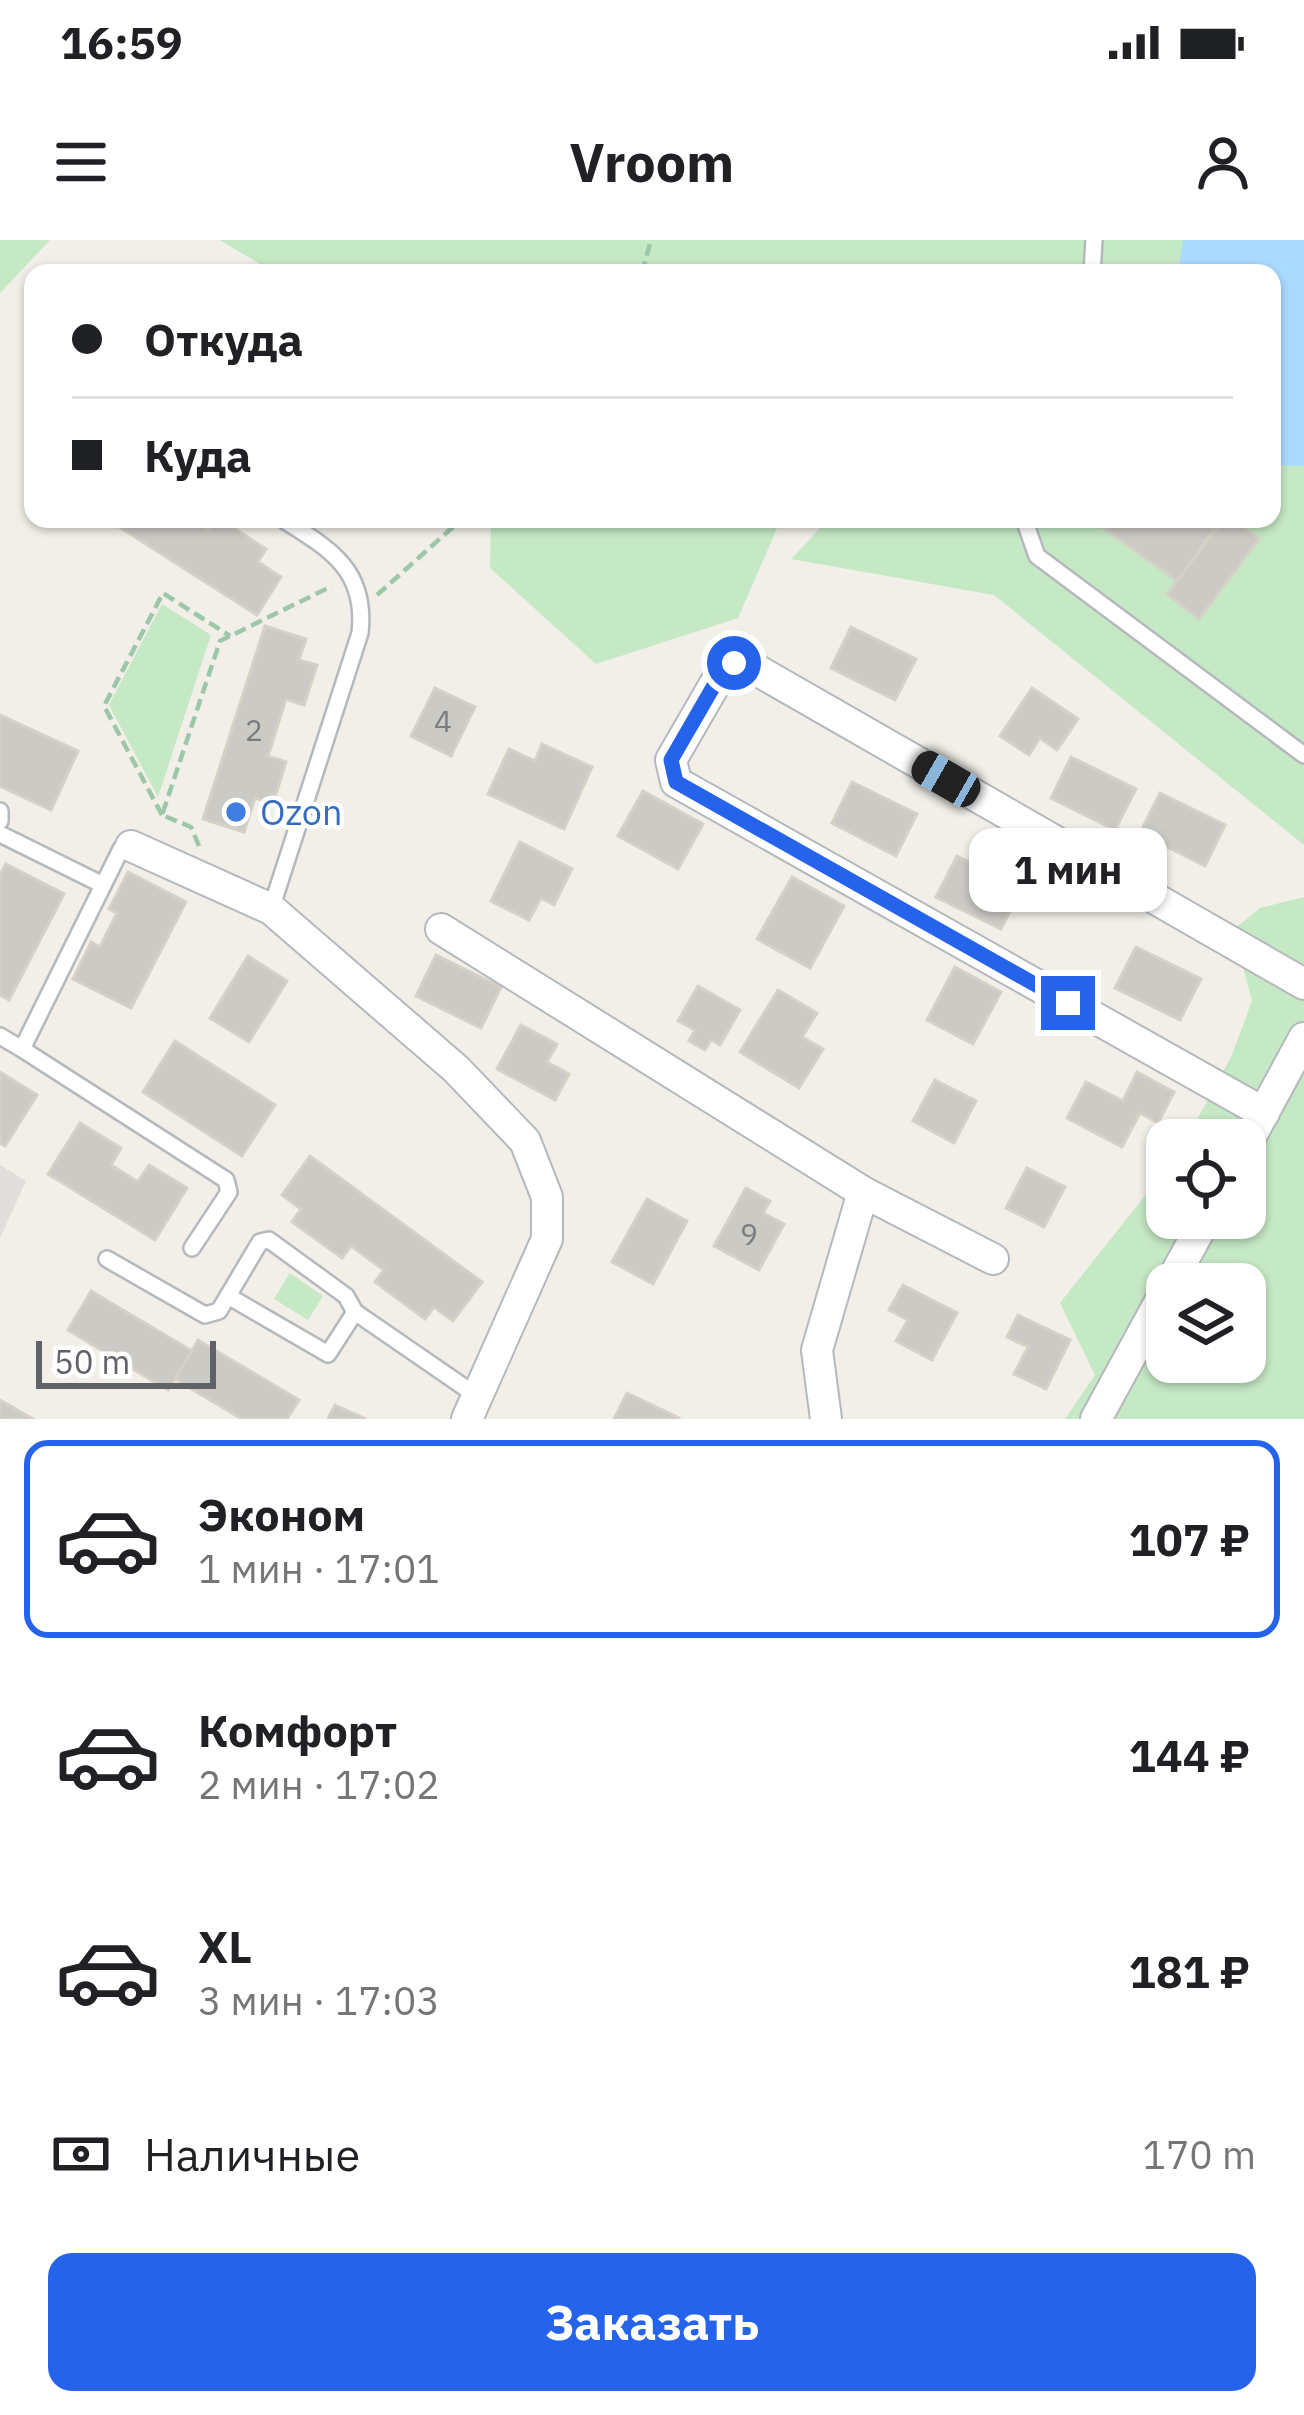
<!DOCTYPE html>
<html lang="ru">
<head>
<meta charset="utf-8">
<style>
  body { margin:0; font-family:"IBM Plex Sans",sans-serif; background:#f6f6f6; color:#202124; height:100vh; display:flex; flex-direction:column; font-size:45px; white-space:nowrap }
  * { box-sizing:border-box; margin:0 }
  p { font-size:39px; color:#757577 }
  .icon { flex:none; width:66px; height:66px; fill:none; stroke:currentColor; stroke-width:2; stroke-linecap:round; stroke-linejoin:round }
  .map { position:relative; height:1179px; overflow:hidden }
  .side { display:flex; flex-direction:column; background:#fff; flex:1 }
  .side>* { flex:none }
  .banner { position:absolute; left:24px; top:24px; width:1257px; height:264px; border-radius:24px; box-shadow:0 3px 9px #0004; display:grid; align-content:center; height:264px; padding:0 48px; background:#fff }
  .tools { position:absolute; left:1146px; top:879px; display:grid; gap:24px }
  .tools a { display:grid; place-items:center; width:120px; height:120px; border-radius:24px; background:#fff; box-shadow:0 3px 9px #0004; font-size:60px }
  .scale { position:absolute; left:36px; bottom:30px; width:180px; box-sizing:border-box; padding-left:12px; border:6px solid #5f6368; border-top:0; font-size:33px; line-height:42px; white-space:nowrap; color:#5f6368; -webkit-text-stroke:9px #fff; paint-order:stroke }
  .end { position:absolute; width:54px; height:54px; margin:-27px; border:15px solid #2563eb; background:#fff; box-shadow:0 0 0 6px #fff }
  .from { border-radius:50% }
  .bubble { position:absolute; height:84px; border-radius:24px; background:#fff; box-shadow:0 3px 9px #0004; font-size:39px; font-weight:700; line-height:84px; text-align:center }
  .car { position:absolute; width:36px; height:72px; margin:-36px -18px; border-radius:15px; box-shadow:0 0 9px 3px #0007; background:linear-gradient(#222 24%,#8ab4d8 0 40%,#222 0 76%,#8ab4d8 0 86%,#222 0) }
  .banner b { display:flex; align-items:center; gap:42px; height:114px; font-size:45px }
  .banner b+b { border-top:3px solid #e0e0e0 }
  .banner i { width:30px; height:30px; background:#202124 }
  ul { padding:21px 0 0; list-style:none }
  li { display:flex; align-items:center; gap:36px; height:198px; margin:0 24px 18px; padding:0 24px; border:6px solid transparent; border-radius:24px }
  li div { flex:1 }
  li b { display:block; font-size:45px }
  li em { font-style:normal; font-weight:700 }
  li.active { border-color:#2563eb }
  li>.icon { width:108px; height:108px; stroke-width:1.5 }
  .pay { display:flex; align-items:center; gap:30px; height:132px; padding:0 48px; font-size:45px }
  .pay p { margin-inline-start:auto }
  .cta { display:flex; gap:24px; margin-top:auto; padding:24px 48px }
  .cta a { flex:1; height:138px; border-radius:24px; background:#2563eb; color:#fff; font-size:48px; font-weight:700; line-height:138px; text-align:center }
  .status { display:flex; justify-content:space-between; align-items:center; height:84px; padding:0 60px; background:#fff; direction:ltr }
  .status svg { height:33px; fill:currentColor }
  header { display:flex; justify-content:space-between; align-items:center; height:156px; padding:0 48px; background:#fff; font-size:54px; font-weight:700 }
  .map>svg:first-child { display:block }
</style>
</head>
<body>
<div class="status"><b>16:59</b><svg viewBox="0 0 49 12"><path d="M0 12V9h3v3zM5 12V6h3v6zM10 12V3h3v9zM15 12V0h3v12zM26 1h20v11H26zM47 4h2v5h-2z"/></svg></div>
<header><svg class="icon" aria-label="menu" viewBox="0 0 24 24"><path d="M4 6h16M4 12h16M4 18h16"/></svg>Vroom<svg class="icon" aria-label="person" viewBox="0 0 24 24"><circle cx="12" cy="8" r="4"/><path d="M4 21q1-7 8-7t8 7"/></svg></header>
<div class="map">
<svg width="1304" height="1179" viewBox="0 0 1304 1179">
  <rect width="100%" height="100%" fill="#f1efe8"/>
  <polygon fill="#e0deda" points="0,925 26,941 0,998"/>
  <g fill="#c5e8c5" fill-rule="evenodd">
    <polygon points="0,0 50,0 0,53"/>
    <polygon points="220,0 1304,0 1304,605 994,355 791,319 829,279 1272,279 1272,33 275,33"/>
    <polygon points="491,279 781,279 738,378 596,424 490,328"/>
    <polygon points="162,364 211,395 158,557 109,465"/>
    <path d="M1304,657v522h-239l30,-44 -35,-72 107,-135v50h78v-78h-59l45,-83 21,-56 -19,-71 27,-22zM1167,1044h78v78h-78z"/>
    <polygon points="290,1033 323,1056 308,1080 274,1059"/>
  </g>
  <polygon fill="#aadaff" points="1183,0 1304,0 1304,226 1272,225 1272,33 1178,33"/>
  <g fill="#cccac5" stroke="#d6d1c6" stroke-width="3">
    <polygon points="107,279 190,279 208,290 220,279 266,309 258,322 281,337 257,375"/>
    <polygon points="1091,279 1201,279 1214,289 1177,341"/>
    <polygon points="1224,279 1233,279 1259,299 1199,379 1167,354"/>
    <polygon points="265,386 306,399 299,420 317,425 304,465 286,459 268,516 286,522 273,564 255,558 244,592 203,579"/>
    <polygon points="851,387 916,419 895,460 831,428"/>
    <polygon points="435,448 475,467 451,516 411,496"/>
    <polygon points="1032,448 1078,479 1057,510 1040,498 1029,515 1000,496"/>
    <polygon points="0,475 78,511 51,570 0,546"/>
    <polygon points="542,504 592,527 564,589 488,554 509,509 535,521"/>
    <polygon points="1071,517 1136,549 1115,590 1051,558"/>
    <polygon points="852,542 917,574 896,616 832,583"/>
    <polygon points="643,551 703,584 678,629 618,596"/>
    <polygon points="1160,553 1225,585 1205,626 1140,593"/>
    <polygon points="520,602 572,629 554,665 541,658 529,680 491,661"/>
    <polygon points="957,616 1022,648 1001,689 936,657"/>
    <polygon points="6,624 64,654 9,760 0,755 0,635"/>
    <polygon points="128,632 186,662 131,768 73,739 91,702 100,707 117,673 109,669"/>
    <polygon points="792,637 844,666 810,728 757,699"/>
    <polygon points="1136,707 1201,739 1180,780 1115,748"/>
    <polygon points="436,715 501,747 481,788 416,756"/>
    <polygon points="248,716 287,741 249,802 210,778"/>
    <polygon points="955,727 1001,752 973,804 927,780"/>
    <polygon points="698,746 740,770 720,805 711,800 705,810 689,801 695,790 678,781"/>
    <polygon points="778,750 817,773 802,797 823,809 799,848 740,812"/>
    <polygon points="521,785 557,804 547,822 569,834 555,860 497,829"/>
    <polygon points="175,801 275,865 242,916 143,852"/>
    <polygon points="0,832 37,855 5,906 0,903"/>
    <polygon points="1137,832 1174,852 1158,883 1140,873 1122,907 1067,878 1086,842 1123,861"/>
    <polygon points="935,840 976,861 954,903 913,881"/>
    <polygon points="80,883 121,908 111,925 138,942 149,925 187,948 155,1000 48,934"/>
    <polygon points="310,916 482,1042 453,1081 434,1067 425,1079 375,1042 384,1030 351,1006 342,1018 292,982 301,969 282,955"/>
    <polygon points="1027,928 1065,947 1044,987 1006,968"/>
    <polygon points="746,948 770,961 763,973 784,984 759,1030 714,1006"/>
    <polygon points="647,959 687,981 653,1044 612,1022"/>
    <polygon points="903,1045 957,1073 932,1120 896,1101 908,1080 889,1070"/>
    <polygon points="91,1051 192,1111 168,1150 68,1090"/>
    <polygon points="1018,1075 1070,1100 1046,1149 1014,1134 1028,1107 1007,1097"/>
    <polygon points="198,1100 299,1160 287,1179 242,1179 175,1139"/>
    <polygon points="627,1153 679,1178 679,1179 614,1179"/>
    <polygon points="0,1160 33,1179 0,1179"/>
    <polygon points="335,1165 366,1179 328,1179"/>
  </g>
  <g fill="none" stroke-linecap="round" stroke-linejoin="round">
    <defs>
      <g id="service">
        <polyline points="1092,33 1094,0"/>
        <polyline points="1024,279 1037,316 1304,515"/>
        <polyline points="0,571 0,581"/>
        <polyline points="0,594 103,645"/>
        <polyline points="131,606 121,609 22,809 226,940 229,952 192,1008"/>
        <path d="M271,669l89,-276c7,-63 -30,-84 -78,-114"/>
        <polyline points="0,796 22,809"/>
        <polyline points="107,1019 205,1075 219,1071 260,1002 269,1000 346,1056 355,1072 477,1156"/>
        <polyline points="228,1056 328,1114 355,1072"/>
      </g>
      <g id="minor">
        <polyline points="131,606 271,669 456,829 525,901 547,957 547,999 467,1179"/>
        <polyline points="441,689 863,952 993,1019"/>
        <polyline points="1264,873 676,542 671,520 723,430 734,423 748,425 1304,744"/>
        <polyline points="1245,907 1304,798"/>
        <polyline points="1170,1044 1206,978"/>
        <polyline points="826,1179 817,1110 863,952"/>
        <polyline points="1096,1179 1167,1049"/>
      </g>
    </defs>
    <use href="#service" stroke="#b5b8bc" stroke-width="20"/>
    <use href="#minor" stroke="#b5b8bc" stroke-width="34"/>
    <g stroke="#9cc7a9" stroke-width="4.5" stroke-dasharray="12 6" stroke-linecap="butt">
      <polyline points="642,33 651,0"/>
      <polyline points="377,355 462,279"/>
      <polyline points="162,575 104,466 163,353 230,396"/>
      <polyline points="199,606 191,587 162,575 220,401 332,346"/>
    </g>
    <use href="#service" stroke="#fff" stroke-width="15"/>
    <use href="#minor" stroke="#fff" stroke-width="30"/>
  </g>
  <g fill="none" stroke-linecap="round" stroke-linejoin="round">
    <polyline stroke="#2563eb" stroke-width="15" points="734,423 723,430 671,520 676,542 1068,763"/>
  </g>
  <circle fill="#3f7fe0" stroke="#fff" stroke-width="4.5" cx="236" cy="572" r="12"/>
  <g text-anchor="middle" stroke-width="9" stroke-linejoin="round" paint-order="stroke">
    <g font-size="30" fill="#7a7d7f">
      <text x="443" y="492">4</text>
      <text x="254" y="501">2</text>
      <text x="749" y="1005">9</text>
    </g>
    <g font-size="36" fill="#366cbe" stroke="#fff" text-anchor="start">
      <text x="260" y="585">Ozon</text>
    </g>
  </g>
</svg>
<div class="tools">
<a><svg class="icon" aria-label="locate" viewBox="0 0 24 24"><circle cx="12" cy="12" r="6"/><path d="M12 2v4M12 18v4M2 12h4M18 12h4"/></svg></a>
<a><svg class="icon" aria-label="layers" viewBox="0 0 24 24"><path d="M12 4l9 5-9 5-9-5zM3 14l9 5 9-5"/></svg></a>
</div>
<div class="scale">50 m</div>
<i class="end from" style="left:734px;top:423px"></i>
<i class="end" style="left:1068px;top:763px"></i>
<div class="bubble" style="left:969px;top:588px;width:198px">1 мин</div>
<i class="car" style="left:946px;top:539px;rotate:300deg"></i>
<div class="banner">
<b><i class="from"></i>Откуда</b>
<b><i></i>Куда</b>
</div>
</div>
<section class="side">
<ul>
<li class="active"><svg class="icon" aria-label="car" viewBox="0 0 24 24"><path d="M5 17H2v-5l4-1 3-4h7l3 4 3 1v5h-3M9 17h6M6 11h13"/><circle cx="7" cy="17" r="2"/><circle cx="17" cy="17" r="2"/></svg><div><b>Эконом</b><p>1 мин · 17:01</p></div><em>107 ₽</em></li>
<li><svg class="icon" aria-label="car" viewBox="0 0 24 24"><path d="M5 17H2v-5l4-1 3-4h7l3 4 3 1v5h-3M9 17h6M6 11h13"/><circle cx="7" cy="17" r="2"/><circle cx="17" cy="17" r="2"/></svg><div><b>Комфорт</b><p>2 мин · 17:02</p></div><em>144 ₽</em></li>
<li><svg class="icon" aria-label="car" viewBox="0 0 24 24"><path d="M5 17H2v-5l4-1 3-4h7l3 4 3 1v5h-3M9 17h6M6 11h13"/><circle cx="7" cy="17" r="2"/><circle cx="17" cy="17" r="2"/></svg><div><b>XL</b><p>3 мин · 17:03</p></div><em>181 ₽</em></li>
</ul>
<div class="pay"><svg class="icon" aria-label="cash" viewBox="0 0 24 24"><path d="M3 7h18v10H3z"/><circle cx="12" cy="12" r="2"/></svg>Наличные<p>170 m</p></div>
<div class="cta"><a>Заказать</a></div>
</section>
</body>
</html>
